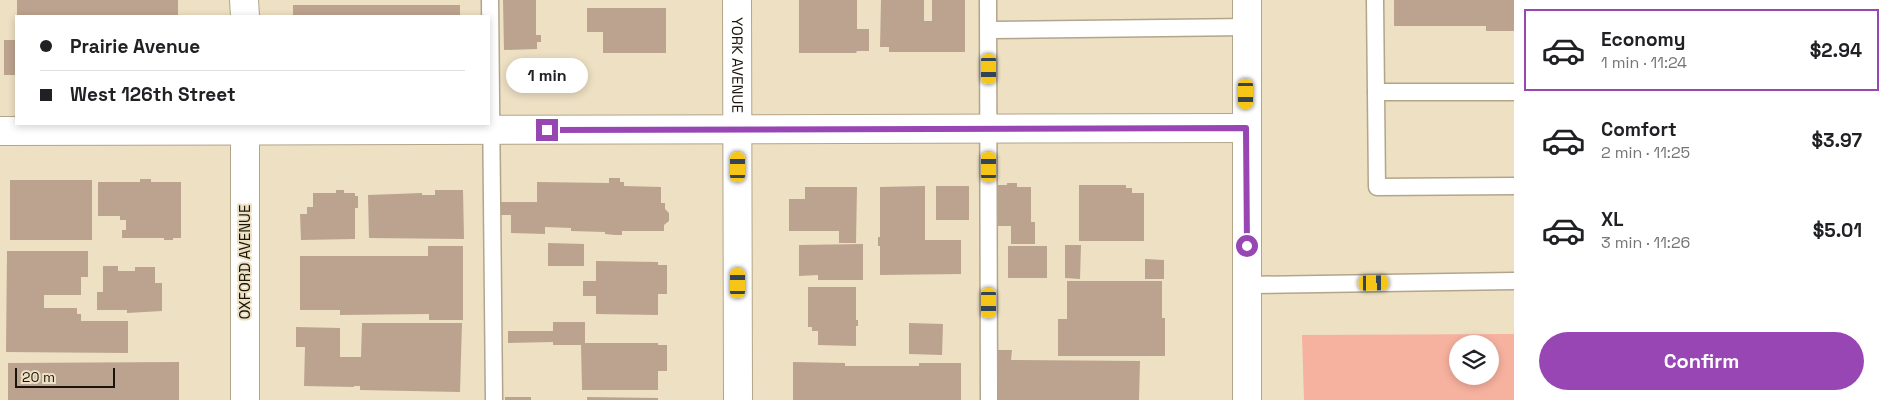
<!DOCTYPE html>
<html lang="en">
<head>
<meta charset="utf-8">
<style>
  body { margin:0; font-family:"Space Grotesk",sans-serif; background:#f2f2f2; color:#202124; height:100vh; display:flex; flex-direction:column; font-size:19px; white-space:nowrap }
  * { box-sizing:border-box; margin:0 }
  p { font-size:16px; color:#757577 }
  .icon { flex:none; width:28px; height:28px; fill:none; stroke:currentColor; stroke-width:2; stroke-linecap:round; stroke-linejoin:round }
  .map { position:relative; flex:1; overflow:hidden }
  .sheet { display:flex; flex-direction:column; background:#fff; width:375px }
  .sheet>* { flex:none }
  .banner { position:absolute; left:15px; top:15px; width:475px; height:110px; border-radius:0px; box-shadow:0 2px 8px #0003; display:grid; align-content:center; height:110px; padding:0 25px; background:#fff }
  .buttons { position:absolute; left:1449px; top:335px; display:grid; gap:10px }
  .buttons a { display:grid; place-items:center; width:50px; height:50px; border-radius:50%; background:#fff; box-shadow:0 2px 8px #0003; font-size:25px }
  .scale { position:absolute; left:15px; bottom:12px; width:100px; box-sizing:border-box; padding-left:5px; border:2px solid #1a150b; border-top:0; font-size:14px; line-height:18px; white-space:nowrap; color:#1a150b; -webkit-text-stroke:4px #ede0c3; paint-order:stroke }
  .end { position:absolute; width:22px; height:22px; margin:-11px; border:6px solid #9946b5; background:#fff; box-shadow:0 0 0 2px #fff }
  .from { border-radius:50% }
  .bubble { position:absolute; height:35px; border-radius:18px; background:#fff; box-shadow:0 2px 8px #0003; font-size:16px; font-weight:700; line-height:35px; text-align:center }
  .car { position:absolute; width:15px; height:30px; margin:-15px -8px; border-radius:6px; box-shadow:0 0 4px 1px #0007; background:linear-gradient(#f5c518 24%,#345 0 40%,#f5c518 0 76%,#345 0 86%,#f5c518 0) }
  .banner b { display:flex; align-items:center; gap:18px; height:48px; font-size:19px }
  .banner b+b { border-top:1px solid #e0e0e0 }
  .banner i { width:12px; height:12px; background:#202124 }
  ul { padding:9px 0 0; list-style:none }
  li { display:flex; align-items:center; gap:15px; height:82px; margin:0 10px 8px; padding:0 15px; border:2px solid transparent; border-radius:0px }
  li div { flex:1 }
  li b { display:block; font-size:19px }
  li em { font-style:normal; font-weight:700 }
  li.selected { border-color:#9946b5 }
  li>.icon { width:45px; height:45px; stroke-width:1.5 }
  .cta { display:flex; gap:10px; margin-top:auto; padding:10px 25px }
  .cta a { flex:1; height:58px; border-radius:30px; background:#9946b5; color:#fff; font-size:20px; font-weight:700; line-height:58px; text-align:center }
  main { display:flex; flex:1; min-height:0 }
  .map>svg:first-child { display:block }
</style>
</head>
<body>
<main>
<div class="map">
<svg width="1514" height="400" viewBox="0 0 1514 400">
  <rect width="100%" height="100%" fill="#ede0c3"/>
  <path fill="#f7b19f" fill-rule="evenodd" d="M1514,334v66h-210l-2,-65zM1458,344h32v32h-32z"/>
  <g fill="#bca38f">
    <rect x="17" y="0" width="161" height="16"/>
    <polygon points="503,0 536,0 536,35 541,35 541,42 537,42 537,49 504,50"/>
    <polygon points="799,0 857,0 857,29 869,29 869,51 857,51 856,53 799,53"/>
    <polygon points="881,0 924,0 924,21 932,21 932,0 965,0 965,52 889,52 889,47 880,47"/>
    <polygon points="1394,0 1514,0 1514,31 1486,31 1486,26 1394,26"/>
    <rect x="293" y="5" width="167" height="11"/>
    <polygon points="587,8 666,8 666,53 603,53 603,32 587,32"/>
    <rect x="4" y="40" width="12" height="35"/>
    <polygon points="609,178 620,178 620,182 624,182 624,186 661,187 661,203 665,203 665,209 669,213 669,221 664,225 664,231 622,231 622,235 615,235 605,234 605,232 571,231 571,228 545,227 545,234 511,233 511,215 500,215 501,202 537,202 537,182 609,183"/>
    <polygon points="140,179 151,179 151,182 181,182 181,238 173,238 173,240 164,240 164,238 122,238 122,230 126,230 126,220 120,220 120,216 98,216 98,182 140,182"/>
    <rect x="10" y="180" width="82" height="60"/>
    <polygon points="1007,183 1017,183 1017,187 1031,187 1031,222 1035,222 1035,244 1011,244 1011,226 997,226 997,185 1007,185"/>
    <polygon points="1079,185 1126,185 1126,188 1132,188 1132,193 1144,193 1144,241 1079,241"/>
    <polygon points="925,186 925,240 961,240 961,274 880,275 880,246 878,246 878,237 880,237 880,187"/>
    <rect x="936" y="186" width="33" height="34"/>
    <polygon points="805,187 857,187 856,243 839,243 839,231 789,231 789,199 805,199"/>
    <polygon points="336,190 344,190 344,193 355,193 355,196 358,196 358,208 355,208 355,239 301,240 300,214 307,214 307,207 313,207 313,193 336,193"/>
    <polygon points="435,190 463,190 464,239 369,238 368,195 422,193 422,195 435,195"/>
    <polygon points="548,243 584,244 584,266 548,266"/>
    <polygon points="863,244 863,280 818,280 818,275 799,276 799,245"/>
    <polygon points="1065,245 1081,245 1080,279 1065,278"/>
    <polygon points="428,246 463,246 463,320 429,320 429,314 340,315 340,310 300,310 300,256 428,256"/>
    <rect x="1008" y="246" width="39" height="32"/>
    <polygon points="7,251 88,251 88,277 81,277 81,295 44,295 44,308 77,308 77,314 81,314 81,321 128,321 128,353 6,352"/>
    <polygon points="1145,259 1164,260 1164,279 1145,279"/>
    <polygon points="596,261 658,262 658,265 667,265 667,294 658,294 658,315 596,314 596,296 583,296 583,281 596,281"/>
    <polygon points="103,266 118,266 118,271 135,271 135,267 155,267 155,283 162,283 162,311 127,313 127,310 97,310 97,292 103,292"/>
    <polygon points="1067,281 1162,281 1162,318 1165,318 1165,356 1058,356 1058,319 1067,319"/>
    <polygon points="808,287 856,287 856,320 858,320 858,326 856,326 856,346 818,345 818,331 812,331 812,327 808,327"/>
    <polygon points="553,322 585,322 585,343 658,343 658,345 667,345 667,371 658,371 658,390 582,390 581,345 553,345 553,342 508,343 508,331 553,331"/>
    <polygon points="362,323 462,323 460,392 360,390 360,386 354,386 354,387 304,386 305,347 296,347 296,327 340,328 340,357 361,357"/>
    <polygon points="909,323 943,324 942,355 909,354"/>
    <polygon points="996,350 1012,350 1011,360 1140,361 1139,400 996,400"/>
    <polygon points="179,362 179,400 8,400 8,363"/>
    <polygon points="793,362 845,363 845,366 919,366 919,363 961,363 961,400 793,400"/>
    <rect x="505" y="397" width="26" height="3"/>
    <polygon points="587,397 658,398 658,400 587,400"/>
  </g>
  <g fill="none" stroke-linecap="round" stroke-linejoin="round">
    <defs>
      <g id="lane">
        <polyline points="490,0 494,400"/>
        <polyline points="988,0 989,400"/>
        <polyline points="1375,0 1377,187 1514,186"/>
        <polyline points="989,30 1247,27"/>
        <polyline points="1376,92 1514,92"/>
        <polyline points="1247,285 1514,281"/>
      </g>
      <g id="street">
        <polyline points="244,0 245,16"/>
        <path id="s1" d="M737,0l1,400"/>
        <polyline points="245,124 245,400"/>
        <polyline points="0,131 1246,128"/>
      </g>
      <polyline id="secondary" points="1247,400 1247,0"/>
    </defs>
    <use href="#lane" stroke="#b2a58a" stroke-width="19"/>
    <use href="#street" stroke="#b2a58a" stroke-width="30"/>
    <use href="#secondary" stroke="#b2a58a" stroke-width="30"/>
    <use href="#lane" stroke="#fff" stroke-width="16"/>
    <use href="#street" stroke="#fff" stroke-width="28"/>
    <use href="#secondary" stroke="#fff" stroke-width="28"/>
  </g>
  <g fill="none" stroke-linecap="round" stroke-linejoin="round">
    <polyline stroke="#9946b5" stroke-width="6" points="547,130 1246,128 1247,246"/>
  </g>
  <g text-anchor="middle" stroke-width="4" stroke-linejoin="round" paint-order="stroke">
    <g font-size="15" fill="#1a150b" stroke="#ede0c3">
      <text dy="5" stroke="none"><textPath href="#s1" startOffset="65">YORK AVENUE</textPath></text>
      <text transform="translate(245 262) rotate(-90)" y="5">OXFORD AVENUE</text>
    </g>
  </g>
</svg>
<div class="buttons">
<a><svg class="icon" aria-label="layers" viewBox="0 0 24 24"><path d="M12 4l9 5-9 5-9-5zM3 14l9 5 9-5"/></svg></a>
</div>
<div class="scale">20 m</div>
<i class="end from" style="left:1247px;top:246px"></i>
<i class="end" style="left:547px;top:130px"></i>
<div class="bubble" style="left:506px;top:58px;width:82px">1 min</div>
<i class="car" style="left:989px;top:69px;rotate:180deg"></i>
<i class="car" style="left:1246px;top:94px;rotate:180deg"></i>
<i class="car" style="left:738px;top:167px;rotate:0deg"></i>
<i class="car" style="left:989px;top:167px;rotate:0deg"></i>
<i class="car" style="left:738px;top:283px;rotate:0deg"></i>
<i class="car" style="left:1374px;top:283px;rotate:89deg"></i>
<i class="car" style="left:989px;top:303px;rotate:180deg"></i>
<div class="banner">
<b><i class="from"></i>Prairie Avenue</b>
<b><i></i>West 126th Street</b>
</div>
</div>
<section class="sheet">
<ul>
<li class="selected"><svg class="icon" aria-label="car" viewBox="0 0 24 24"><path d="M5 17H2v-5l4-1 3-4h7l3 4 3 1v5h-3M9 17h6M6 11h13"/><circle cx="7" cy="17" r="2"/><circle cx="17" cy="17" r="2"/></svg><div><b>Economy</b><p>1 min · 11:24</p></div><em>$2.94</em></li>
<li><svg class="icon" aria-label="car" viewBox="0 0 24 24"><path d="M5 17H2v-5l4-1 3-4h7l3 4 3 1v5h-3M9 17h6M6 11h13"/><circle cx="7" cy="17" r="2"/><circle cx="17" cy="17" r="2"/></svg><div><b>Comfort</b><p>2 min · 11:25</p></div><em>$3.97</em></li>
<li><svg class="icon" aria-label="car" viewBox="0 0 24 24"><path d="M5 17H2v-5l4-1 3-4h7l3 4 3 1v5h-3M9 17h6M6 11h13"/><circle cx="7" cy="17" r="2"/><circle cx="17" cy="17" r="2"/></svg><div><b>XL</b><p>3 min · 11:26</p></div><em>$5.01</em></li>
</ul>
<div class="cta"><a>Confirm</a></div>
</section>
</main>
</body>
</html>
